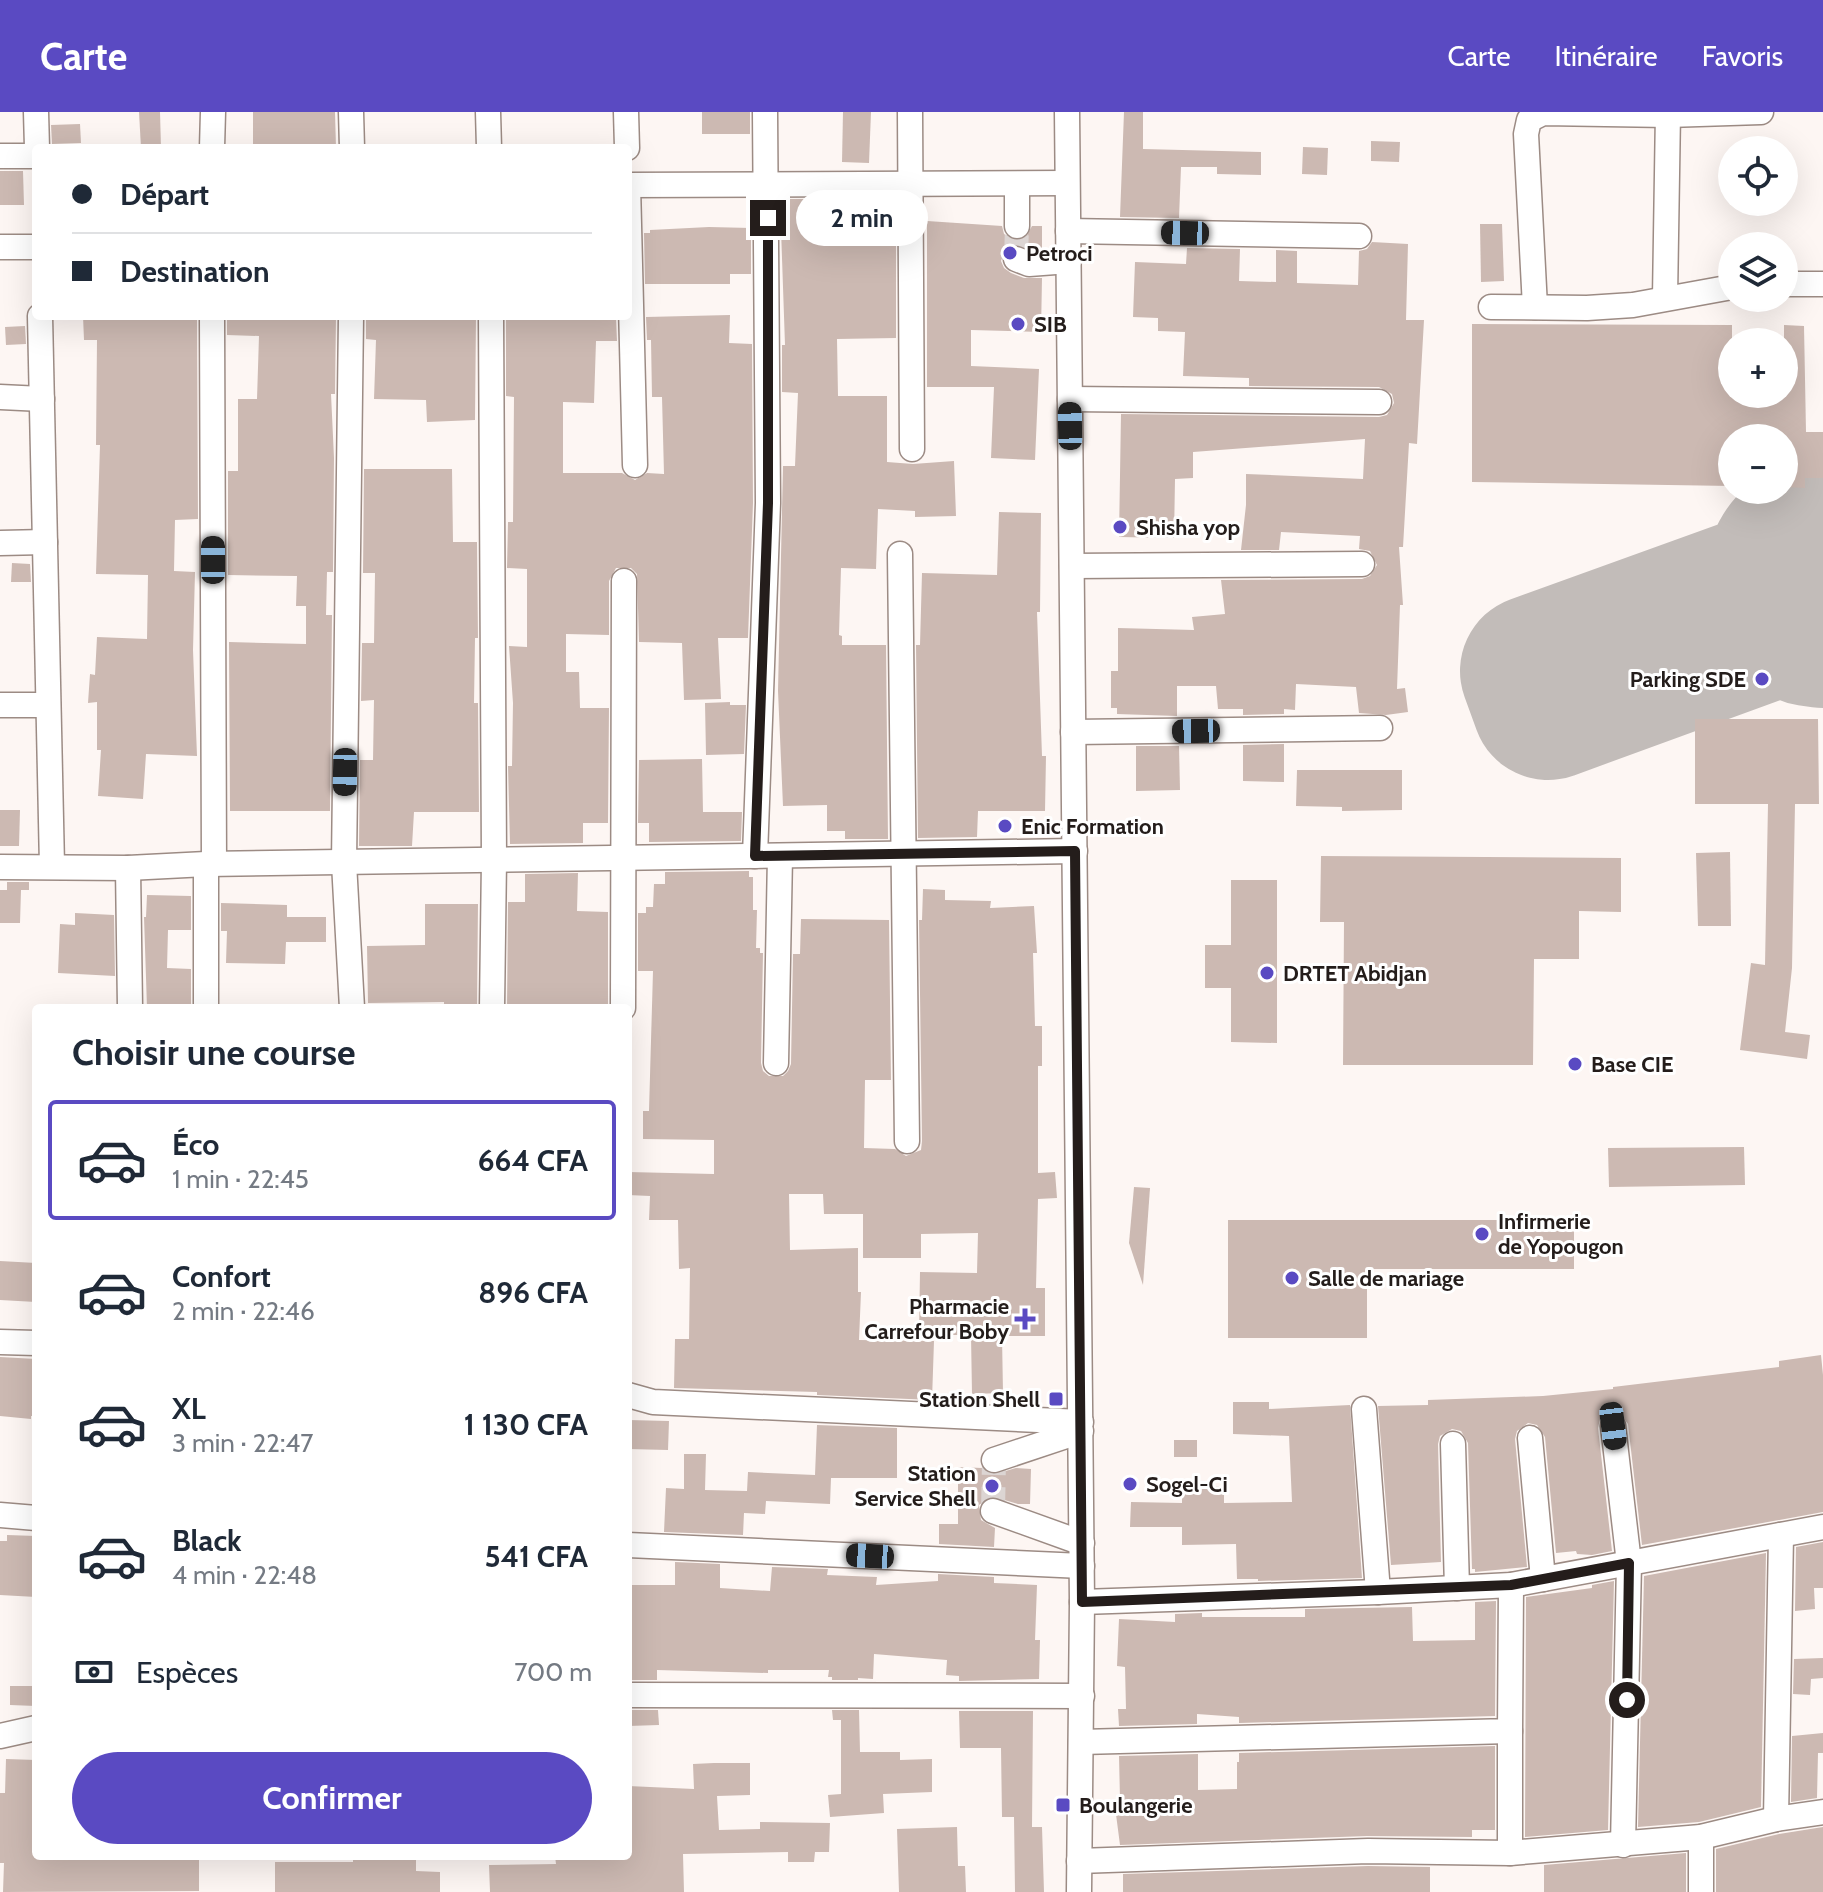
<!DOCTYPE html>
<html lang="fr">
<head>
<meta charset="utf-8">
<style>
  body { margin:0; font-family:Cabin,sans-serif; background:#f2f2f3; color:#1f2937; height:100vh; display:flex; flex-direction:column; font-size:30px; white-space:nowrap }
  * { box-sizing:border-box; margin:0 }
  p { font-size:26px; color:#747a83 }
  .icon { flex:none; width:44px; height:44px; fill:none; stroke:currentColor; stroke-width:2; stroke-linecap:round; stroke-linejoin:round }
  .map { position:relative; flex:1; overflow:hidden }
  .drawer { position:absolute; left:32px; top:892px; width:600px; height:856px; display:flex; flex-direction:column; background:#fff; border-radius:8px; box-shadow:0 8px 32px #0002 }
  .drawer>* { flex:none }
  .guide { position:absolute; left:32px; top:32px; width:600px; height:176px; border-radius:8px; box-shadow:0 8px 32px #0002; display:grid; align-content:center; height:176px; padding:0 40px; background:#fff }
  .tools { position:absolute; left:1718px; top:24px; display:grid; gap:16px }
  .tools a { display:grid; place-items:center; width:80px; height:80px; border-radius:50%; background:#fff; box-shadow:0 8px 32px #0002; font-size:40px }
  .end { position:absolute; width:36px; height:36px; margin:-18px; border:10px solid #241d1b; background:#fff; box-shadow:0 0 0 4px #fff }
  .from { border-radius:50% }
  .bubble { position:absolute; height:56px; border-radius:28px; background:#fff; box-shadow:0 8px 32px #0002; font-size:26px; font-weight:700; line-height:56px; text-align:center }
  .car { position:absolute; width:24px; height:48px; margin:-24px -12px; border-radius:10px; box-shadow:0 0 6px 2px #0007; background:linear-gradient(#222 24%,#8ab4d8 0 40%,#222 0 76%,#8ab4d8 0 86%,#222 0) }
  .guide b { display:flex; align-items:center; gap:28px; height:76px; font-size:30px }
  .guide b+b { border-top:2px solid #e0e1e3 }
  .guide i { width:20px; height:20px; background:#1f2937 }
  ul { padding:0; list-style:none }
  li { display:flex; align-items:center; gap:24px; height:120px; margin:0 16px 12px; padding:0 24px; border:4px solid transparent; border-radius:8px }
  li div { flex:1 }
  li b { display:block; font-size:30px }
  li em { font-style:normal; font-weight:700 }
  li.active { border-color:#5a4ac2 }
  li>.icon { width:72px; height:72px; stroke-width:1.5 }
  h2 { padding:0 40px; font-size:36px; line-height:96px }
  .pay { display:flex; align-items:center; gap:20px; height:88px; padding:0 40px; font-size:30px }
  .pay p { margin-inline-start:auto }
  .primary-button { display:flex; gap:16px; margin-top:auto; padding:16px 40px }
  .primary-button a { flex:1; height:92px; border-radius:48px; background:#5a4ac2; color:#fff; font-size:32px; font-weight:700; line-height:92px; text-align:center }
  header { display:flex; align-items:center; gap:48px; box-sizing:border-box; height:112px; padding:0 40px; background:#5a4ac2; color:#fff }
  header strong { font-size:38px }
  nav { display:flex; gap:44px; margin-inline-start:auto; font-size:28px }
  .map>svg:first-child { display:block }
</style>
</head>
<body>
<header>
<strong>Carte</strong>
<nav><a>Carte</a><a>Itinéraire</a><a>Favoris</a></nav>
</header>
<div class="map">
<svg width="1823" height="1780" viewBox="0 0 1823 1780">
  <rect width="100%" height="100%" fill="#fdf6f3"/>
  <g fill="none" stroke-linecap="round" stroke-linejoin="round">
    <path stroke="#c2bcb9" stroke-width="152" d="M1823,421c-30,5 -40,23 -46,51l-241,87 12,33 241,-88 20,14 14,2"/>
  </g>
  <g fill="#ccb9b2">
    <polygon points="139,0 160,0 161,36 141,36"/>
    <polygon points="253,0 335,0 336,36 253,36"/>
    <rect x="702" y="0" width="48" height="22"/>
    <polygon points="843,0 871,0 869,51 842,50"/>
    <polygon points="1124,0 1143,0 1143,37 1261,40 1261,63 1217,62 1217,55 1181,55 1179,106 1120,105"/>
    <polygon points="80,12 81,31 52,32 51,13"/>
    <polygon points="1371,29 1400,30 1399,50 1371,49"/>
    <polygon points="1303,35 1328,36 1327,63 1302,62"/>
    <polygon points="0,59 23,59 24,93 0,93"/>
    <polygon points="786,87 845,87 844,112 896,114 896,226 837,227 838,284 887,284 887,350 913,352 954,349 956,404 915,405 915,399 878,397 876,457 841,456 839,523 842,524 842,533 886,533 888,727 845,727 845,719 827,719 827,693 783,694 778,579 783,354 795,354 798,281 782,280 782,233 785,233 781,117 785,117"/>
    <polygon points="927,109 1002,114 1004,122 1016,129 1025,127 1032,114 1042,114 1042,136 1031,137 1013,132 1006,136 1001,149 1004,156 1011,161 1024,166 1042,166 1041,220 971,218 971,254 1039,257 1035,348 991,346 994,275 927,275"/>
    <polygon points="1480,112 1502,112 1504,169 1481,170"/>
    <polygon points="709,115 751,116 751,162 730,162 730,172 645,172 644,121 650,121 650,118"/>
    <polygon points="1372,130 1408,132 1406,208 1424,208 1417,332 1409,331 1403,435 1399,435 1403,493 1400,493 1397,577 1405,576 1408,600 1386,603 1359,601 1356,575 1296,572 1295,598 1284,597 1284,602 1243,603 1243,597 1218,597 1216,574 1177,574 1177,604 1117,602 1117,596 1111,596 1111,559 1118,559 1118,516 1194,518 1192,505 1225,502 1221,468 1362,467 1370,464 1377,453 1370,439 1359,437 1360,424 1281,420 1279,438 1241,438 1246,393 1246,362 1363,367 1365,327 1193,340 1193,366 1175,367 1174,426 1119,425 1121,302 1379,305 1387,303 1394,291 1392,282 1379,275 1249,274 1249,266 1183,264 1185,220 1158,219 1158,206 1133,205 1135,150 1186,152 1187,136 1240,137 1239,169 1276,170 1276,138 1297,139 1297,171 1358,173 1359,139 1367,137"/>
    <polygon points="730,203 729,231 752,232 753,391 748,526 718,526 721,587 684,588 682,531 639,530 637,462 631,456 616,456 609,469 609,523 566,522 566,560 579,560 580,596 609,596 608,711 583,711 583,731 510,732 508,654 512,654 513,591 509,534 527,535 527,457 507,456 508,410 513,410 514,285 506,284 506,204 549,204 550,208 616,206 617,229 596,229 594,291 563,290 563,361 622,361 635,368 647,361 664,362 662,285 652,285 651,228 647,228 646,205"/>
    <polygon points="83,204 197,204 198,407 175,408 174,459 195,460 193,538 197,644 146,642 143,687 98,684 101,638 97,638 97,590 88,591 90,562 95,563 97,525 147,527 148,463 96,462 100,333 96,333 97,228 84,228"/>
    <polygon points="227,204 336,204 335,282 331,282 334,346 333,460 327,460 326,503 332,503 330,699 230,699 229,530 306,532 306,494 296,494 297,464 228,463 228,359 238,359 238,287 257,287 259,224 227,223"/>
    <polygon points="366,204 476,204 475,308 427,310 426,288 374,287 376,228 366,227"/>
    <polygon points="1472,212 1732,213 1732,282 1784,282 1784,213 1804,214 1806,320 1823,320 1823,366 1805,366 1805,376 1784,375 1784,326 1732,326 1732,374 1472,370"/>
    <polygon points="25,214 26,232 6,233 5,215"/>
    <polygon points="364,357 452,357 453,430 477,430 478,526 475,526 474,591 478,591 479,700 414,700 412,734 359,734 360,648 373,648 374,588 361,589 362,531 374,531 375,461 363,461"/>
    <polygon points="999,400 1041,401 1040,500 1037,500 1042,644 1046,644 1045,699 978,699 977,725 918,726 916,533 920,533 922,461 997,463"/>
    <polygon points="12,451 30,452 31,470 11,470"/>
    <polygon points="730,590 730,593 746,593 744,642 706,643 705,591"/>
    <polygon points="1695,607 1818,607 1819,692 1795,692 1792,856 1785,920 1810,923 1807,947 1740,938 1751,851 1765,853 1768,692 1695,692"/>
    <polygon points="1284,632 1284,670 1243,669 1243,633"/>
    <polygon points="1136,634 1179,634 1180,678 1136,679"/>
    <polygon points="702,647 703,700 742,700 741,729 649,730 649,711 638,711 639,648"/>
    <polygon points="1297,658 1402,658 1402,698 1342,699 1342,695 1296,694"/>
    <polygon points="0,698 20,698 19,734 0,734"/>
    <polygon points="1730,740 1731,814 1698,814 1696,741"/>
    <polygon points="1321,744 1621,746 1621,800 1579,799 1579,847 1534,847 1533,953 1343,953 1344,810 1320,810"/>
    <polygon points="749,759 749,765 753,765 753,798 757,798 756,836 760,836 760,841 763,841 761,951 763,959 769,964 783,964 788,959 791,952 793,842 800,842 801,807 889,808 891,968 865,968 864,1036 895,1037 906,1044 921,1038 922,1029 919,808 922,808 923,777 945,778 945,788 991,789 990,796 1034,794 1037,841 1033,841 1035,914 1042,914 1042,954 1038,954 1038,1061 1055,1060 1057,1086 1038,1087 1036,1176 1045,1176 1045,1224 1002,1224 1003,1281 972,1282 971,1223 919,1223 920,1160 977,1161 978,1121 921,1122 921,1146 863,1146 863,1102 824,1102 823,1082 789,1082 790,1138 858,1136 858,1180 861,1180 859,1228 934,1229 932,1288 817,1283 817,1280 674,1276 675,1227 689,1227 690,1156 679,1157 678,1108 649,1108 650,1084 628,1083 628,1060 714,1062 714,1028 643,1027 643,999 649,999 653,859 638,859 638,801 646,801 646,795 653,795 654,772 665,772 665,760"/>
    <polygon points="578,761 577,799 608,800 608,896 507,896 508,790 525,790 525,762"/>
    <polygon points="1231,768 1277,768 1277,931 1231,930 1231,876 1205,876 1205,833 1231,833"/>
    <polygon points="7,770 29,770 29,778 17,778 21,778 20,811 0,811 0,778 7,778"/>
    <polygon points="147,783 191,784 191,818 168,818 167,856 191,857 191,896 147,896 144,805 146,805"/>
    <polygon points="221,791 287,793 287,805 326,805 326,830 286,830 285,852 226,851 227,819 221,819"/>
    <polygon points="425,792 478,792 477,896 444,896 444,890 368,891 367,834 425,833"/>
    <polygon points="75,801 114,803 115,864 58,861 60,812 75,813"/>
    <polygon points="1744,1035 1745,1073 1609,1075 1608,1036"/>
    <polygon points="1134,1075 1150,1076 1143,1173 1129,1131"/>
    <polygon points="1228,1108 1574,1108 1574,1157 1367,1157 1367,1226 1228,1226"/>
    <polygon points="0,1149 36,1151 36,1190 0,1188"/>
    <polygon points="1821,1243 1823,1263 1823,1400 1642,1433 1628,1312 1620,1301 1610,1299 1600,1307 1598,1316 1612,1439 1592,1443 1577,1442 1576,1439 1556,1441 1545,1325 1537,1313 1528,1311 1517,1319 1515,1327 1527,1455 1475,1460 1475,1457 1472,1457 1468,1331 1461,1319 1452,1317 1440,1324 1438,1332 1441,1450 1391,1453 1378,1294 1428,1293 1428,1288 1543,1284 1613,1277 1613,1275 1779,1255 1779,1249"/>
    <polygon points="0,1245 36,1247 36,1304 31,1304 31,1307 0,1304"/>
    <polygon points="1233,1290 1269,1290 1269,1297 1350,1293 1362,1466 1258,1469 1258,1467 1237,1467 1236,1432 1182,1433 1182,1415 1130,1415 1131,1390 1182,1391 1182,1374 1224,1374 1224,1391 1292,1390 1289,1324 1233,1322"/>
    <polygon points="628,1308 669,1309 668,1338 628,1337"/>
    <polygon points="817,1313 897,1316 897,1366 831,1366 830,1392 766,1389 765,1402 744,1401 743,1423 664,1420 666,1376 684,1377 684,1342 706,1342 705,1378 747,1379 748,1360 815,1363"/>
    <rect x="1174" y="1328" width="23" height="17"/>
    <polygon points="958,1355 982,1356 992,1363 1016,1356 1031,1357 1030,1392 1018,1392 991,1384 979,1393 981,1408 995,1416 994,1435 939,1432 939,1412 958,1412"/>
    <polygon points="7,1423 36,1424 36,1485 0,1483 0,1429 7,1429"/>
    <polygon points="1823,1430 1823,1476 1814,1476 1815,1497 1795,1499 1796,1435"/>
    <polygon points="1766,1441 1761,1695 1699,1710 1638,1715 1644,1464"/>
    <polygon points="675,1450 720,1452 720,1476 770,1479 772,1455 828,1457 827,1463 877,1465 876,1473 938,1469 938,1462 994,1465 994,1471 1037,1473 1035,1528 1040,1528 1039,1567 959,1569 959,1564 946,1563 947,1548 874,1542 873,1567 858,1566 858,1568 832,1568 832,1565 828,1565 829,1558 768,1558 768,1561 657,1558 657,1568 628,1568 628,1473 675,1473"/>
    <polygon points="1614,1469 1608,1718 1525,1725 1526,1485 1592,1476 1592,1473"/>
    <polygon points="1496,1489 1495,1604 1239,1611 1239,1605 1197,1602 1197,1612 1119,1614 1118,1597 1126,1597 1125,1555 1117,1554 1119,1507 1175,1510 1175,1502 1202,1501 1202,1505 1305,1505 1305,1497 1412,1495 1413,1529 1475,1528 1475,1490"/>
    <polygon points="1823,1546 1823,1566 1811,1567 1810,1583 1793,1582 1794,1547"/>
    <polygon points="10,1574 36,1574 36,1594 10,1593"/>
    <polygon points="628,1598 658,1598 659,1613 628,1614"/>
    <polygon points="832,1598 859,1598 860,1640 900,1640 900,1648 932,1647 932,1680 883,1682 884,1701 830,1705 828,1683 841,1682 841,1608 833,1608"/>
    <polygon points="959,1599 1033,1599 1032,1715 1042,1715 1044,1780 1015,1780 1014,1705 1002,1705 1001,1636 960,1636"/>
    <polygon points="1823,1621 1823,1641 1818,1641 1817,1686 1791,1690 1792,1624"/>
    <polygon points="1495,1634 1495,1718 1472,1718 1472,1725 1367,1724 1120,1733 1114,1687 1120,1687 1119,1644 1198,1642 1198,1678 1237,1677 1237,1650 1239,1650 1239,1641"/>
    <polygon points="6,1647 36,1648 36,1744 199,1744 199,1779 3,1780 4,1751 0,1751 0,1681 5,1681"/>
    <polygon points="714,1651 750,1651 750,1683 717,1684 719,1718 760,1717 760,1710 830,1711 829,1740 815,1740 814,1750 788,1750 788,1740 683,1742 684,1780 490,1780 489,1753 556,1752 555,1744 628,1744 628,1674 694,1677 693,1652"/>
    <polygon points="957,1715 958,1754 965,1754 966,1780 899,1780 897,1717"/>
    <polygon points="1823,1715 1823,1780 1716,1780 1716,1737 1779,1722"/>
    <polygon points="1686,1741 1686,1780 1544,1780 1544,1753"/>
    <polygon points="353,1744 416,1744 416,1759 440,1760 440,1780 275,1780 275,1750 353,1750"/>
    <polygon points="1368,1754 1430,1755 1430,1780 1123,1780 1123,1762"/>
  </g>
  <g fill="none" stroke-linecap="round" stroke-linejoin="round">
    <g stroke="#dcd5d3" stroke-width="24" stroke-dasharray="24 12" stroke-linecap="butt">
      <polyline points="1016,147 1017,114"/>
      <polyline points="993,1399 994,1348"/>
    </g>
    <defs>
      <g id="minor">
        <polyline points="36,0 37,36"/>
        <polyline points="351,0 352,36"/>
        <polyline points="488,0 489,36"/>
        <polyline points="626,0 627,36"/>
        <polyline points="910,0 912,337"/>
        <polyline points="1067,0 1082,1490 1079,1780"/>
        <polyline points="212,36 213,0"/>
        <polyline points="0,44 36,44"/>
        <polyline points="1017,72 1017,114"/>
        <polyline points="628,73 1067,71"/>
        <polyline points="628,73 635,353"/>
        <polyline points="1068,119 1359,124"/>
        <polyline points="0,135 36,135"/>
        <polyline points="1016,147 1029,152 1069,149"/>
        <polyline points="1784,172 1823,172"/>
        <polyline points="1665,186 1668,0"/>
        <polyline points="1491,195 1587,196 1633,193 1732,175"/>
        <polyline points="1535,195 1526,22 1529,8 1543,1 1668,3 1761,0"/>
        <polyline points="40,204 52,754"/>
        <polyline points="212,204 214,752"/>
        <polyline points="351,204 344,751 352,896"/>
        <polyline points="491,204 494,747 492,896"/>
        <polyline points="0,285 42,287"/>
        <polyline points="1070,287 1379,290"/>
        <polyline points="0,431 45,430"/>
        <polyline points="900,442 907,1029"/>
        <polyline points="1072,454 1362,452"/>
        <polyline points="0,593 48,593"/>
        <polyline points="1073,620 1380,616"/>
        <polyline points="755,744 768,391 765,0"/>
        <polyline points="0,755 128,756 206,752 1075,739"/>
        <polyline points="128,756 130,896"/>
        <polyline points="206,896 206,752"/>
        <polyline points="623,896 624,469"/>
        <polyline points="776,951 780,744"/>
        <polyline points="0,1230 36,1231"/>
        <polyline points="628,1283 653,1290 1081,1310"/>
        <polyline points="1364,1297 1378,1480"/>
        <polyline points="1613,1314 1629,1451 1623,1733"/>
        <polyline points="1530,1326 1543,1467"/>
        <polyline points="1453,1332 1457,1476"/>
        <polyline points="994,1348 1081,1319"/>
        <polyline points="993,1399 1082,1431"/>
        <polyline points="0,1403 36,1406"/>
        <polyline points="628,1433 1082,1454"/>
        <polyline points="1082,1490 1378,1480 1511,1473 1823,1415"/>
        <polyline points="628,1583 1082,1584"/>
        <polyline points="0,1624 36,1616"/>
        <polyline points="1081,1630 1510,1619 1511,1473"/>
        <polyline points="1776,1707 1781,1423"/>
        <polyline points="1510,1741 1510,1619"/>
        <polyline points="1079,1749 1368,1739 1510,1741 1701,1725 1776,1707 1823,1700"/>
        <polyline points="1701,1780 1701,1725"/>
      </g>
    </defs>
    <use href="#minor" stroke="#9c8b84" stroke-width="27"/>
    <use href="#minor" stroke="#fff" stroke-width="24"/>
  </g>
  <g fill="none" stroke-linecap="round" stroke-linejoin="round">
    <polyline stroke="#241d1b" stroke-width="10" points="768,106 768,391 755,744 1075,739 1082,1490 1511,1473 1629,1451 1627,1588"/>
  </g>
  <g fill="#5a4ac2" stroke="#fff" stroke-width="3">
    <circle cx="1010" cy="141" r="8"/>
    <circle cx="1018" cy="212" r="8"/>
    <circle cx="1120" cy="415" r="8"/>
    <circle cx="1762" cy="567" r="8"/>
    <circle cx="1005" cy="714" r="8"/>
    <circle cx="1267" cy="861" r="8"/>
    <circle cx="1575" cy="952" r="8"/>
    <circle cx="1482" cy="1122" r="8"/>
    <circle cx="1292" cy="1166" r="8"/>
    <path d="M1021 1195h8v8h8v8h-8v8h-8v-8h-8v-8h8z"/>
    <rect x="1048" y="1279" width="16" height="16" rx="4"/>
    <circle cx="1130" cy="1372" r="8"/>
    <circle cx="992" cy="1374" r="8"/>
    <rect x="1055" y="1685" width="16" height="16" rx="4"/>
  </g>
  <g text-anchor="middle" stroke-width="6" stroke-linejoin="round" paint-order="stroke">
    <g font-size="22" font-weight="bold" fill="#241d1b" stroke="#fff" text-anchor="start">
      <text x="1026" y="149">Petroci</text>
      <text x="1034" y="220">SIB</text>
      <text x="1136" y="423">Shisha yop</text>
      <text x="1746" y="575" text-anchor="end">Parking SDE</text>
      <text x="1021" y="722">Enic Formation</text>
      <text x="1283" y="869">DRTET Abidjan</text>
      <text x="1591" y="960">Base CIE</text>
      <text x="1498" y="1117">Infirmerie<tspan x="1498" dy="25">de Yopougon</tspan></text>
      <text x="1308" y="1174">Salle de mariage</text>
      <text x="1009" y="1202" text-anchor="end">Pharmacie<tspan x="1009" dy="25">Carrefour Boby</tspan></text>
      <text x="1040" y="1295" text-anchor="end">Station Shell</text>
      <text x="976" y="1369" text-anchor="end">Station<tspan x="976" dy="25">Service Shell</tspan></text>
      <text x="1146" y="1380">Sogel-Ci</text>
      <text x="1079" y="1701">Boulangerie</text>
    </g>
  </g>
</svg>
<div class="tools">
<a><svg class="icon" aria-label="locate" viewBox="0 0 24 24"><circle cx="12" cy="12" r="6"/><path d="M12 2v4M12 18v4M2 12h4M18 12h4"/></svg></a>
<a><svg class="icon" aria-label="layers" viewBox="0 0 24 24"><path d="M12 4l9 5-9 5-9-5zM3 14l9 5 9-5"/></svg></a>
<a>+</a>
<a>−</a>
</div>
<i class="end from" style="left:1627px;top:1588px"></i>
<i class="end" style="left:768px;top:106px"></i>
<div class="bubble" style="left:796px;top:78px;width:132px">2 min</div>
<i class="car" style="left:1185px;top:121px;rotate:271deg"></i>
<i class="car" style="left:1070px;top:314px;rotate:359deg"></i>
<i class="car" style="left:213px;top:448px;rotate:0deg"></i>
<i class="car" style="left:1196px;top:619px;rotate:269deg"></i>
<i class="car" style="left:345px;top:660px;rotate:181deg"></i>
<i class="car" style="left:1613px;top:1314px;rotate:173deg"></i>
<i class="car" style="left:870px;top:1444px;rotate:273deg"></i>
<div class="guide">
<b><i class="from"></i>Départ</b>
<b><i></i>Destination</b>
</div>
<section class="drawer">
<h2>Choisir une course</h2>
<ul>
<li class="active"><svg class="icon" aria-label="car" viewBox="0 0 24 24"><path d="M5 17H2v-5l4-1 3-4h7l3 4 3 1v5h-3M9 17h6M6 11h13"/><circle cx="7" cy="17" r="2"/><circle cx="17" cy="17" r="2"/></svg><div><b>Éco</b><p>1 min · 22:45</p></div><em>664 CFA</em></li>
<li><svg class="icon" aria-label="car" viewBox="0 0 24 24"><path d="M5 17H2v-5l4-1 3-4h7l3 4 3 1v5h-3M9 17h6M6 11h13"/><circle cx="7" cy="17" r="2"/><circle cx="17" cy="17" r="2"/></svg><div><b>Confort</b><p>2 min · 22:46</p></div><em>896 CFA</em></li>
<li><svg class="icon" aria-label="car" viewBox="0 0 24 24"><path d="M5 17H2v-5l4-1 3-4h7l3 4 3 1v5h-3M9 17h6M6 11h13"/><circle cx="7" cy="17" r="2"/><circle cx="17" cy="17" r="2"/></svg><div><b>XL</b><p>3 min · 22:47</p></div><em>1 130 CFA</em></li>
<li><svg class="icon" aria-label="car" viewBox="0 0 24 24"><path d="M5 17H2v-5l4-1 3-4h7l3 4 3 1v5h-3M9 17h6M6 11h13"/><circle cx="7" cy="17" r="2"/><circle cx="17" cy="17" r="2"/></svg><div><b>Black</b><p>4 min · 22:48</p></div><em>541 CFA</em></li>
</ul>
<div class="pay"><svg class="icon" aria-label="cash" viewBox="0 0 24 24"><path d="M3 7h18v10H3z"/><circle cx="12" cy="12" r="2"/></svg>Espèces<p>700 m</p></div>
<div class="primary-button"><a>Confirmer</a></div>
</section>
</div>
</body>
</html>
